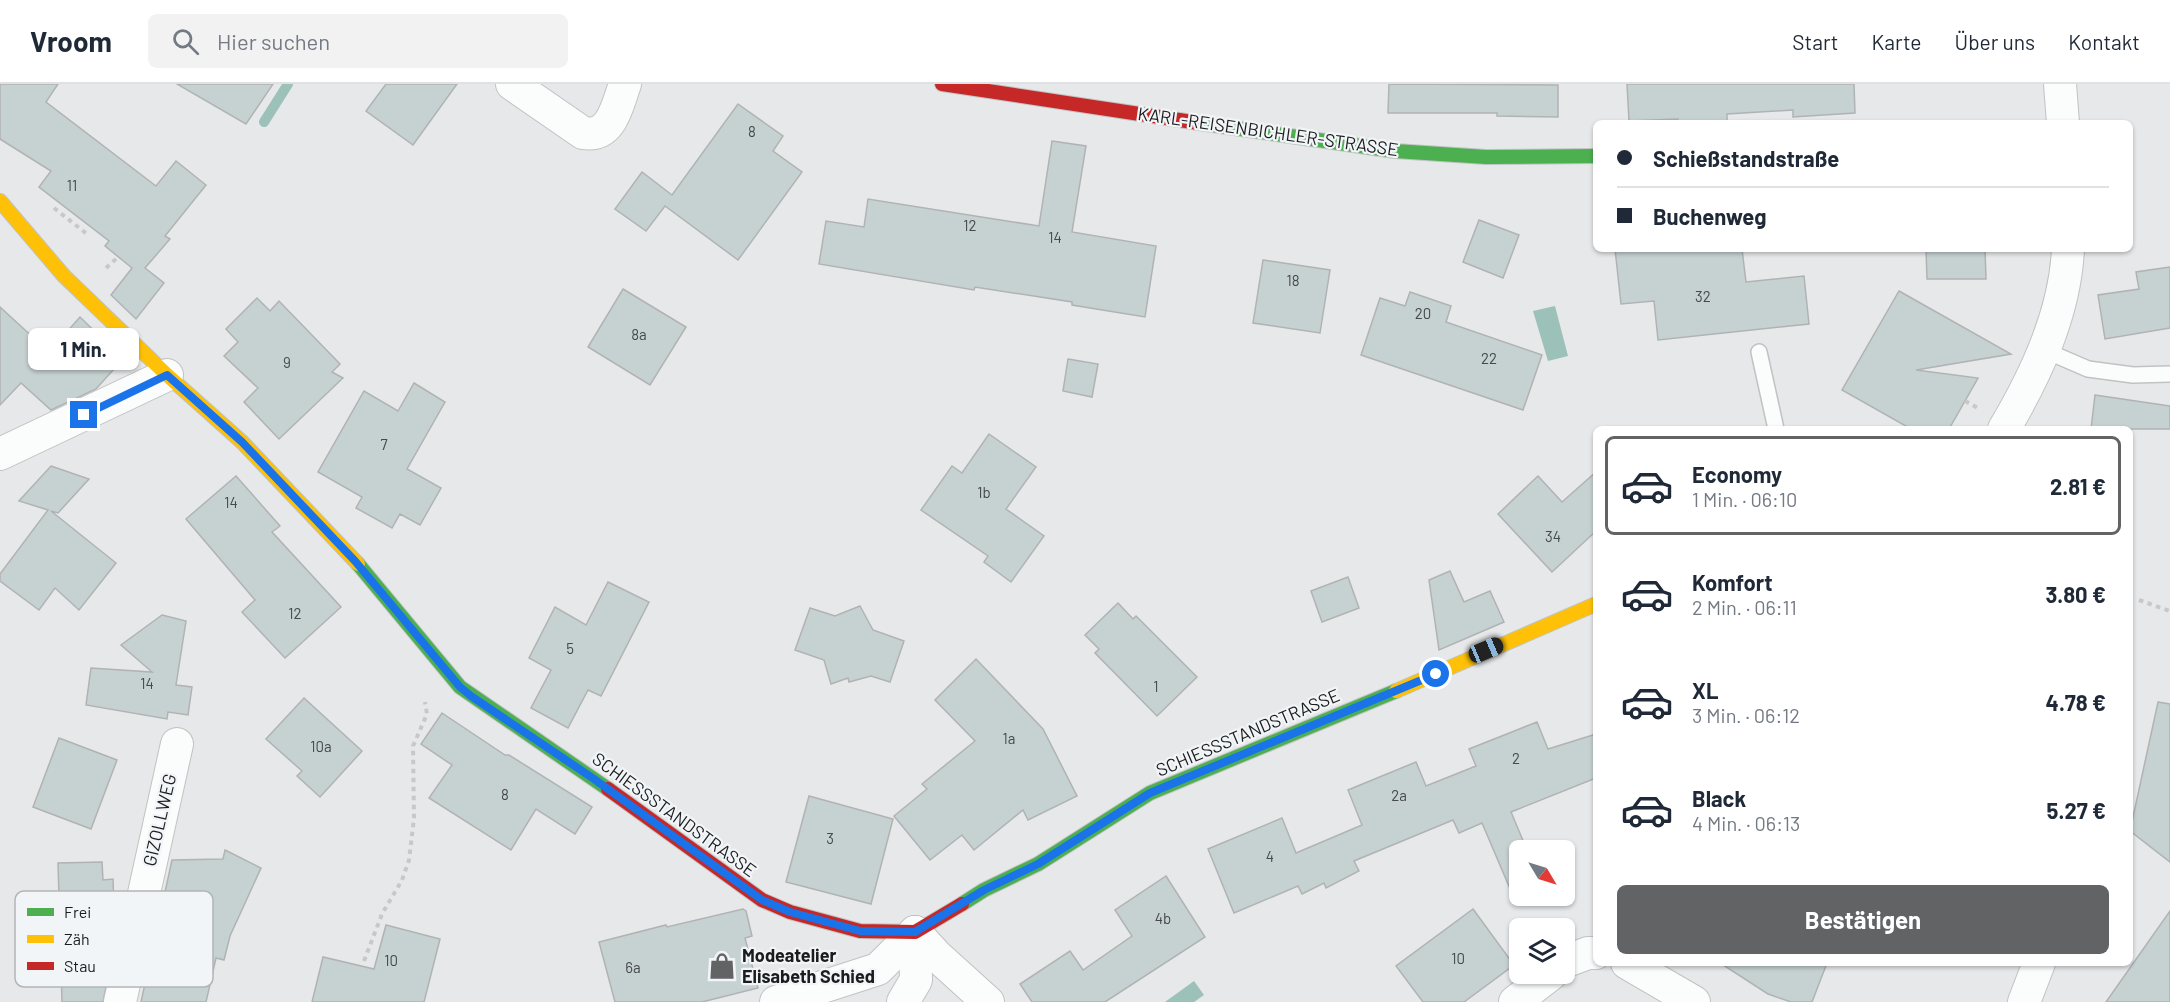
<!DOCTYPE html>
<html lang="de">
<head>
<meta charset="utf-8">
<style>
  body { margin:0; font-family:Barlow,sans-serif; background:#f2f2f3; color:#1f2937; height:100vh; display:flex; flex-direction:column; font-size:22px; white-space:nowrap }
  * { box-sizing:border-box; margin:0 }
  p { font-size:20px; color:#747a83 }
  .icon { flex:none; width:33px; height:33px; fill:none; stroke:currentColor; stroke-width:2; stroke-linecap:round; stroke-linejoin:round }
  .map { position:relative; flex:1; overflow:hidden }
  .panel { position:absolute; left:1593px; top:342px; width:540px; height:540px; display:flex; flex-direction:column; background:#fff; border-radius:9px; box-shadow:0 2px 4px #0004 }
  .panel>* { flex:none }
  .banner { position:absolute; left:1593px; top:36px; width:540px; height:132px; border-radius:9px; box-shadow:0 2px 4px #0004; display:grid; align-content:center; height:132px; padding:0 24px; background:#fff }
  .needle { width:39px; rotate:128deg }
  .controls { position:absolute; left:1509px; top:756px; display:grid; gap:12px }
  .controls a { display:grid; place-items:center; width:66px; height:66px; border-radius:9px; background:#fff; box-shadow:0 2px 4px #0004; font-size:30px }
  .end { position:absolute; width:27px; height:27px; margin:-14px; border:8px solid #1a73e8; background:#fff; box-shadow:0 0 0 3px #fff }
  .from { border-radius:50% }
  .bubble { position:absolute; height:42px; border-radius:9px; background:#fff; box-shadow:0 2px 4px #0004; font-size:20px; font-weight:700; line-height:42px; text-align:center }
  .car { position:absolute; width:18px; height:36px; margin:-18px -9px; border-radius:8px; box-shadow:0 0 4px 2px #0007; background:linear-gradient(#222 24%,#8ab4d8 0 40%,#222 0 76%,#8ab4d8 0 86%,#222 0) }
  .banner b { display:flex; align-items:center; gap:21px; height:57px; font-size:22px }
  .banner b+b { border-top:2px solid #e0e1e3 }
  .banner i { width:15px; height:15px; background:#1f2937 }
  ul { padding:10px 0 0; list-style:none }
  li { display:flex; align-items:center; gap:18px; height:99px; margin:0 12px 9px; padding:0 12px; border:3px solid transparent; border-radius:9px }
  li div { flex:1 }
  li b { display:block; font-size:22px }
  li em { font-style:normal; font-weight:700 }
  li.current { border-color:#626364 }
  li>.icon { width:54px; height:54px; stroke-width:1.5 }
  .primary-button { display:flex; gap:12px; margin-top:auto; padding:12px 24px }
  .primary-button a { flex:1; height:69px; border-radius:9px; background:#626364; color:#fff; font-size:24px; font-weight:700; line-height:69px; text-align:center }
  header { display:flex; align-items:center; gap:36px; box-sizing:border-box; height:84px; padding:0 30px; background:#fff; border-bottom:2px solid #e0e1e3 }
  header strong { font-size:28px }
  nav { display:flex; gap:33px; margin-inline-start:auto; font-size:21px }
  .search { width:420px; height:54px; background:#f2f2f3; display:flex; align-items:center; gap:15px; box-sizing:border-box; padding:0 21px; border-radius:9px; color:#747a83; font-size:22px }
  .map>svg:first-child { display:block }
</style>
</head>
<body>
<header>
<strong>Vroom</strong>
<div class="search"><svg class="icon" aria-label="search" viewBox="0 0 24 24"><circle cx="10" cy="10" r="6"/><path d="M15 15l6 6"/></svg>Hier suchen</div>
<nav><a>Start</a><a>Karte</a><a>Über uns</a><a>Kontakt</a></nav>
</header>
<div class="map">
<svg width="2170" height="918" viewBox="0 0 2170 918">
  <rect width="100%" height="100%" fill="#e6e8e9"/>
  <g fill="#9cc1b8">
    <polygon points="1555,222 1568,272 1548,277 1533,227"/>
    <polygon points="1194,897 1204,911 1194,918 1165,918"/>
  </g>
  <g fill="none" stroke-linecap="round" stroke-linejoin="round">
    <polyline stroke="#9cc1b8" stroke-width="10" points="264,38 288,0"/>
  </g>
  <g fill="#c6d1d2" stroke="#b1b3b3" stroke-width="1.5">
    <polygon points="0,0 58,0 46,18 156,102 176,77 206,101 165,152 170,155 145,184 164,199 136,235 111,211 132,184 105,162 109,157 39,103 51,87 0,55"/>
    <polygon points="177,0 273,0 246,40"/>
    <polygon points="386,0 457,0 413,61 366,27"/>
    <polygon points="1389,0 1558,1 1558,33 1497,32 1497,29 1388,29"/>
    <polygon points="1627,0 1854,0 1855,29 1793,33 1793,26 1727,30 1727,39 1678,39 1678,35 1629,37"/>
    <polygon points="738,20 783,52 773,67 802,88 738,176 665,122 646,147 615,125 642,88 672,111"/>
    <polygon points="1052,57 1086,62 1072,148 1156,162 1145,233 1072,221 1072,218 975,203 974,206 819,180 826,137 864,143 868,115 1039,142"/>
    <polygon points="1479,136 1519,151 1503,194 1463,178"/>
    <polygon points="1615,165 1742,165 1746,198 1804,192 1809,240 1658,256 1654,217 1621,220"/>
    <polygon points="1926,165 1985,165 1986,195 1927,195"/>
    <polygon points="1263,176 1330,186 1320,249 1253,239"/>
    <polygon points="2170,183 2170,244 2105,255 2098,211 2139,205 2136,188"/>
    <polygon points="623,205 686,243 650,301 588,263"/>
    <polygon points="1899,207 2011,270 1916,286 1978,294 1949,345 1911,345 1842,306"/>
    <polygon points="1410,208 1451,222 1446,238 1542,271 1523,326 1361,271 1380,214 1405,222"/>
    <polygon points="257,214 270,227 279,217 340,280 332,288 343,294 279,355 244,318 258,304 224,272 238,258 226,245"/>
    <polygon points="0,223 49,268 80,233 123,275 96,305 51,326 21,299 0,321"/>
    <polygon points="1068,275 1098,280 1092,313 1063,307"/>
    <polygon points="414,299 445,318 407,385 441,404 420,441 400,430 392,444 356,424 362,413 318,388 364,307 398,327"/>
    <polygon points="2095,311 2170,322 2170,345 2091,345"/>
    <polygon points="989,350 1036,383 1006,425 1044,452 1011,498 984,478 988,472 921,426 952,382 962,389"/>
    <polygon points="51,382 89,395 58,429 51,427 116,479 79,526 55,504 39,526 0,497 0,490 48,426 19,417"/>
    <polygon points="1596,388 1596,447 1552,488 1498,430 1538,392 1562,418"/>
    <polygon points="236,392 280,442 272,448 341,523 285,574 242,528 255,516 186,435"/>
    <polygon points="1450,487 1464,518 1490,507 1504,538 1439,566 1429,496"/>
    <polygon points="1348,493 1359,524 1322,538 1311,507"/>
    <polygon points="608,498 649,518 601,612 588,606 568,644 531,624 551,586 529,574 555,523 586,541"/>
    <polygon points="1118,519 1133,535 1136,532 1197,593 1157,632 1095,569 1099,565 1085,551"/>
    <polygon points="860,522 873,546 904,557 890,598 871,592 849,598 848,594 831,600 824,576 795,566 810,524 835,532"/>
    <polygon points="162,531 186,537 176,601 192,603 188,631 168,628 167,635 86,621 91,584 152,588 121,561"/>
    <polygon points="976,575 1043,645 1077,712 1028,736 1023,726 974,766 962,751 930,776 894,732 927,705 922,700 975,657 935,616"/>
    <polygon points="304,614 362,667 320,713 297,692 302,687 266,655"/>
    <polygon points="2158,618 2170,620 2170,778 2130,747"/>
    <polygon points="442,629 505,671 509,671 592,723 575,750 536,725 511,766 429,714 452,681 421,660"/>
    <polygon points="1537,638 1548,665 1596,650 1596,694 1511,728 1527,766 1520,766 1520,812 1514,814 1482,739 1459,749 1453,736 1354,777 1359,787 1326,804 1324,799 1302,810 1298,802 1234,829 1208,765 1282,734 1296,769 1362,741 1348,706 1416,678 1426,702 1476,682 1469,665"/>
    <polygon points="59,654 117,676 91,745 33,723"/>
    <polygon points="809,712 893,735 871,820 786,798"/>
    <polygon points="225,766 261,784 230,852 224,876 216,874 206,918 141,918 172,776 223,775"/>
    <polygon points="102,778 103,796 113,795 115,859 103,918 62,918 58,779"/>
    <polygon points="1166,792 1205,853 1105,918 1032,918 1020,900 1070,867 1083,886 1132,852 1115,826"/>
    <polygon points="743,825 746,827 752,852 745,854 758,904 702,918 615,918 599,858 666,841 667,843"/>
    <polygon points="1473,825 1514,881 1464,918 1423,918 1396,882"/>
    <polygon points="2170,827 2170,918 2106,918 2132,881"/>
    <polygon points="386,841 440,855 424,918 312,918 323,873 374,885"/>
    <polygon points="1720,879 1827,879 1812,918 1791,918 1768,910"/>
  </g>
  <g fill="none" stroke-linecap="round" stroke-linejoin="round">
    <defs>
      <g id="lane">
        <polyline points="2044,266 2088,285 2133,291 2170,290"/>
        <polyline points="1759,268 1776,345"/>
      </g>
      <g id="street">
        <path d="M512,0l71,49c29,5 34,-27 42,-49"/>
        <polyline points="2060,0 2063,39"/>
        <path d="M2004,345c32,-54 61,-116 64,-180"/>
        <polyline points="0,370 167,291"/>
        <polyline points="915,848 936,871 988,918"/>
        <polyline points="1564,878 1588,869 1596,869"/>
        <polyline points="1627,879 1694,918"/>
        <polyline points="120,918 177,660"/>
        <polyline points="776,918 878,885 915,848"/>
        <polyline points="903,918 916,896 915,848"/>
        <polyline points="1515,918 1551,890"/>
        <polyline points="2024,918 2039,879"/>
      </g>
      <g id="fast">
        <polyline points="1199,39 1395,67 1486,73 1596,72"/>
        <polyline points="358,480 460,603 608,705"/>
        <polyline points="962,820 984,806 1038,780 1150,709 1396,607"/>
      </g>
      <g id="slow">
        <polyline points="0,117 64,192 167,291 242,358 358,480"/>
        <polyline points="1396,607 1596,520"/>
      </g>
      <g id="jam">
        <polyline points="942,0 1199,39"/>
        <polyline points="608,705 762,816 790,828 860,847 915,848 962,820"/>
      </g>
    </defs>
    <use href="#lane" stroke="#c1c3c3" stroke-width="18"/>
    <use href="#street" stroke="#c1c3c3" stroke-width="34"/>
    <use href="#fast" stroke="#c1c3c3" stroke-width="16"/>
    <use href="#slow" stroke="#c1c3c3" stroke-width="16"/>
    <use href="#jam" stroke="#c1c3c3" stroke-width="16"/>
    <g stroke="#c8c8c8" stroke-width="4" stroke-dasharray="4.5 4.5" stroke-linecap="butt">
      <polyline points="54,124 87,150"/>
      <polyline points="106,184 118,173"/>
      <polyline points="1965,317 1978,324"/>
      <polyline points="2139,516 2170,527"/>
      <polyline points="2130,876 2131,876"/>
      <polyline points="364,877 382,830 402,796 409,776 414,734 413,662 427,630 425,618"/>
    </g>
    <use href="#lane" stroke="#fbfcfc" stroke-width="15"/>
    <use href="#street" stroke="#fbfcfc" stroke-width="32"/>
    <use href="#fast" stroke="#4caf50" stroke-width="14"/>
    <use href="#slow" stroke="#ffc107" stroke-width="14"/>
    <use href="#jam" stroke="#c62828" stroke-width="14"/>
  </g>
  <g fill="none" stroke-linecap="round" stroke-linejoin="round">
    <polyline stroke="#1a73e8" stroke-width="8" points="84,331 167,291 242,358 355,477 460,603 471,612 594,695 762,816 790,828 860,847 915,848 984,806 1038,780 1150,709 1436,590"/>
  </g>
  <defs>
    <symbol id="shop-bare" viewBox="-9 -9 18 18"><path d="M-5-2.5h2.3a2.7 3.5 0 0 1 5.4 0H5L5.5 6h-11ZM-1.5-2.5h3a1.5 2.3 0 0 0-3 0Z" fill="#626364" stroke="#f2f5f8" stroke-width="2.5" paint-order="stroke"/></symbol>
  </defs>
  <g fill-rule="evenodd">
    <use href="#shop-bare" x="703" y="863" width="38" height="38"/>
  </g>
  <g text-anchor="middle" stroke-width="4.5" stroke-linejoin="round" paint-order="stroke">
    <g font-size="15" fill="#46494a">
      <text x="752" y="53">8</text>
      <text x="72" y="107">11</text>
      <text x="970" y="147">12</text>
      <text x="1055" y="159">14</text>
      <text x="1293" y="202">18</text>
      <text x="1703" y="218">32</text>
      <text x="1423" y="235">20</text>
      <text x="639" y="256">8a</text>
      <text x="1489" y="280">22</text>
      <text x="287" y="284">9</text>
      <text x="384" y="366">7</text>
      <text x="984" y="414">1b</text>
      <text x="231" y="424">14</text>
      <text x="1553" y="458">34</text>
      <text x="295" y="535">12</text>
      <text x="570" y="570">5</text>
      <text x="147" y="605">14</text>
      <text x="1156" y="608">1</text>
      <text x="1009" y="660">1a</text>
      <text x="321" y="668">10a</text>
      <text x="1516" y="680">2</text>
      <text x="505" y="716">8</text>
      <text x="1399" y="717">2a</text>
      <text x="830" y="760">3</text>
      <text x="1270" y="778">4</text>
      <text x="1163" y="840">4b</text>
      <text x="1458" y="880">10</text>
      <text x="391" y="882">10</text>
      <text x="633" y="889">6a</text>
    </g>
    <g font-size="18" fill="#1b1c1d" stroke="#f2f5f8">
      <text transform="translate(1268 48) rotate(8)" y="6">KARL-REISENBICHLER-STRASSE</text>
      <text transform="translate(1248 649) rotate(-23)" y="6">SCHIESSSTANDSTRASSE</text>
      <text transform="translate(674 731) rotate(36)" y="6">SCHIESSSTANDSTRASSE</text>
      <text transform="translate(160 736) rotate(-77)" y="6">GIZOLLWEG</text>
    </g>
    <g font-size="18" font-weight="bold" fill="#1b1c1d" stroke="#f2f5f8" text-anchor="start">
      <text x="742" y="878">Modeatelier<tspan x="742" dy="21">Elisabeth Schied</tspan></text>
    </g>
  </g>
  <rect x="15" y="807" width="198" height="96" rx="9" fill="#f2f5f8" stroke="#b2b4b6" stroke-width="1.5"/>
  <rect x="27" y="824" width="27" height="8" fill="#4caf50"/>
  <rect x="27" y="851" width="27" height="8" fill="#ffc107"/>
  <rect x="27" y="878" width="27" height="8" fill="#c62828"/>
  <g font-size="16" fill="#1b1c1d">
    <text x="64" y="834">Frei</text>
    <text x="64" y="861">Zäh</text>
    <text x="64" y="888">Stau</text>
  </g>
</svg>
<div class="controls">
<a><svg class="needle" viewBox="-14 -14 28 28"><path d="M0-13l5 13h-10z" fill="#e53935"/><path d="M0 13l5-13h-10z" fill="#747a83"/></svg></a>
<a><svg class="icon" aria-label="layers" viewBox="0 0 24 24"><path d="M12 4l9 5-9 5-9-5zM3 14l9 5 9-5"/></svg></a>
</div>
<i class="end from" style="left:1436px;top:590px"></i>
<i class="end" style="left:84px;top:331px"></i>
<div class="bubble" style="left:28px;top:244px;width:111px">1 Min.</div>
<i class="car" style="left:1486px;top:566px;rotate:67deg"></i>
<div class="banner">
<b><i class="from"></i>Schießstandstraße</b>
<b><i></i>Buchenweg</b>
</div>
<section class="panel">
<ul>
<li class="current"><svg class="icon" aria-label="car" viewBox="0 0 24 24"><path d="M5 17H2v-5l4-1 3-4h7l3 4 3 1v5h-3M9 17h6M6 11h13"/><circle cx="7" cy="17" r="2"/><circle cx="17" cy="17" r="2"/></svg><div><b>Economy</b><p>1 Min. · 06:10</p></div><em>2.81 €</em></li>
<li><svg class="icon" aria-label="car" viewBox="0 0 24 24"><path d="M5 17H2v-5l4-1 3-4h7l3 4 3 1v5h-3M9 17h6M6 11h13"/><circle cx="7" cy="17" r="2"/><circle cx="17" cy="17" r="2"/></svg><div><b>Komfort</b><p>2 Min. · 06:11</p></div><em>3.80 €</em></li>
<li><svg class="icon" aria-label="car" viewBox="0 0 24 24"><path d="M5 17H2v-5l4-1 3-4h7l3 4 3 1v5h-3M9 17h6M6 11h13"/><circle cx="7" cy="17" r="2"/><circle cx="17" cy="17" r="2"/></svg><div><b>XL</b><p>3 Min. · 06:12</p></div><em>4.78 €</em></li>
<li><svg class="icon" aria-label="car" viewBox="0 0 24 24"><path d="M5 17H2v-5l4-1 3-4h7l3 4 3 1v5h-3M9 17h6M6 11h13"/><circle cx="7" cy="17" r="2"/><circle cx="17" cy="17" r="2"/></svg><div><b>Black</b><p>4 Min. · 06:13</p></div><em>5.27 €</em></li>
</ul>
<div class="primary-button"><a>Bestätigen</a></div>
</section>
</div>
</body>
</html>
